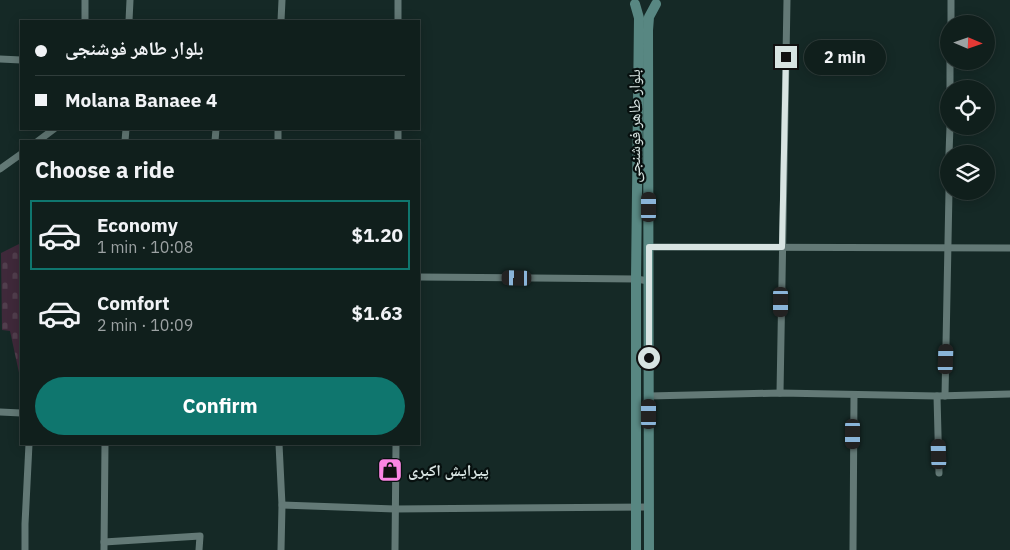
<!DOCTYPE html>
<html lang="en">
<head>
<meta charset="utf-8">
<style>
  body { margin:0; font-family:"IBM Plex Sans","Noto Naskh Arabic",sans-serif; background:#192725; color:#f1f3f6; height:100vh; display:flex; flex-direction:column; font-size:19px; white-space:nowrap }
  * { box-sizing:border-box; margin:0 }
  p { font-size:16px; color:#9ca2a3 }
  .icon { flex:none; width:28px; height:28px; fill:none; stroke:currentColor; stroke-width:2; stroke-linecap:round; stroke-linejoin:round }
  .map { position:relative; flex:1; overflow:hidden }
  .details { position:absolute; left:20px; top:140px; width:400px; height:305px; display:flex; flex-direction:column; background:#101f1c; border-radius:0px; box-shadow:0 2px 12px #0003,0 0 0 1px #303d3b }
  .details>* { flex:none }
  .banner { position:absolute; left:20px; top:20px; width:400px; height:110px; border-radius:0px; box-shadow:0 2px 12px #0003,0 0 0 1px #303d3b; display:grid; align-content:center; height:110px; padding:0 15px; background:#101f1c }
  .needle { width:32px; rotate:92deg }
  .tools { position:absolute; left:940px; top:15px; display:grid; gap:10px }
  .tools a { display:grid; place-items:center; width:55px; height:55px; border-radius:50%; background:#101f1c; box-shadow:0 2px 12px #0003,0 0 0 1px #303d3b; font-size:25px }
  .end { position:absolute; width:22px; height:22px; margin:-11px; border:6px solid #d8e4e2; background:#111; box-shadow:0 0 0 2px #111 }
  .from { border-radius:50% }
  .bubble { position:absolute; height:35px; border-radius:18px; background:#101f1c; box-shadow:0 2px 12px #0003,0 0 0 1px #303d3b; font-size:16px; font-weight:800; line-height:35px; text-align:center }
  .car { position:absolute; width:15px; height:30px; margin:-15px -8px; border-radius:6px; box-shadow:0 0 4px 1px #0007; background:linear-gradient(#222 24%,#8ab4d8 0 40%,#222 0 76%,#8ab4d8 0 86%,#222 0) }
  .banner b { display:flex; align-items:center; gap:18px; height:48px; font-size:19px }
  .banner b+b { border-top:1px solid #303d3b }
  .banner i { width:12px; height:12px; background:#f1f3f6 }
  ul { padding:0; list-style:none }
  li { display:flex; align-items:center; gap:15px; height:70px; margin:0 10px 8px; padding:0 5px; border:2px solid transparent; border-radius:0px }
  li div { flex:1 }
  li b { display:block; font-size:19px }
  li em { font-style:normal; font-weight:800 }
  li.selected { border-color:#0f766e }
  li>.icon { width:45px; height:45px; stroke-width:1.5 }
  h2 { padding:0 15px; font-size:22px; line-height:60px }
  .cta { display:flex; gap:10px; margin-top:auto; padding:10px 15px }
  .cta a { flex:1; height:58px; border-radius:30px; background:#0f766e; color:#fff; font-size:20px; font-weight:800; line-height:58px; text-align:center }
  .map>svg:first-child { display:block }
</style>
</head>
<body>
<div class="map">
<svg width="1010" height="550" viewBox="0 0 1010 550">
  <defs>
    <pattern id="cemetery-stones" width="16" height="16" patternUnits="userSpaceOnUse" patternTransform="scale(1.25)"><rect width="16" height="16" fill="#3f293a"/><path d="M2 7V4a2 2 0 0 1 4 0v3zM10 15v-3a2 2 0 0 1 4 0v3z" fill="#513e4d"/></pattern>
  </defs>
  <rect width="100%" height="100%" fill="#152926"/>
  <polygon fill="url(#cemetery-stones)" points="21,243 21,382 10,331 2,330 1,253"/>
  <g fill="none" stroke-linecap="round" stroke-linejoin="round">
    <g stroke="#637976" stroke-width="7">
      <polyline points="85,21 85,0"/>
      <polyline points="129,21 130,0"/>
      <polyline points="281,21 282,0"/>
      <polyline points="398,21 398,0"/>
      <polyline points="951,24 951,0"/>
      <polyline points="0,59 21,60"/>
      <polyline points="950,89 950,61"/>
      <polyline points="278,129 278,141"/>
      <polyline points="38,141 54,129"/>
      <polyline points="125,141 126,129"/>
      <polyline points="215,141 216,129"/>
      <polyline points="398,141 398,129"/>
      <polyline points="949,154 950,126"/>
      <polyline points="0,169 21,154"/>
      <polyline points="649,247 1010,248"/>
      <polyline points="419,277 636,279 649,281"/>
      <polyline points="780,393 787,0"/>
      <polyline points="649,396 780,393 937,396 1010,394"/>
      <polyline points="937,396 939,473"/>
      <polyline points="945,396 949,191"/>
      <polyline points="0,412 21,413"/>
      <polyline points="279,444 282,505 281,550"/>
      <polyline points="282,505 395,509 649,507"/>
      <polyline points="104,542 200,536 199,550"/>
      <polyline points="25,550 25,524 29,444"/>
      <polyline points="104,550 105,444"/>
      <polyline points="395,550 396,444"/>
      <polyline points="853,550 854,395"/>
    </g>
    <g stroke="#588782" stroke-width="10">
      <polyline points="635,4 639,18 636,279 636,550"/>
      <polyline points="649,550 648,30 649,17 656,4"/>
    </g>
  </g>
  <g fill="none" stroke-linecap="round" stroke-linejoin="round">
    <polyline stroke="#d8e4e2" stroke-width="6" points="649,358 649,247 782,247 786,57"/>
  </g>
  <defs>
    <symbol id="shop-square" viewBox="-11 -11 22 22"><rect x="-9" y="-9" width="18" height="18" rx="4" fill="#fc86e4" stroke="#07100f"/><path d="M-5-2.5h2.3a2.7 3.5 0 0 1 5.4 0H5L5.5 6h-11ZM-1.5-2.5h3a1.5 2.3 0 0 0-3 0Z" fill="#111"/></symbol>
  </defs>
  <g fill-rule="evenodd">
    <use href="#shop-square" x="376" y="456" width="28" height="28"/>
  </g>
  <g text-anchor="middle" stroke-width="4.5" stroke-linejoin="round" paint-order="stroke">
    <g font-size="16" fill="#d8e4e2" stroke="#07100f">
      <text transform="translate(634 126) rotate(-90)" y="6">بلوار طاهر فوشنجی</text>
    </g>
    <g font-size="16" font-weight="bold" fill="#d8e4e2" stroke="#07100f" text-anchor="start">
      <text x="408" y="476">پیرایش اکبری</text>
    </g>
  </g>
</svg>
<div class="tools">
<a><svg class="needle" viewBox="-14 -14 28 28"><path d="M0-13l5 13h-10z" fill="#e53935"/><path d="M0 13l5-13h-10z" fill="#9ca2a3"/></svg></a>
<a><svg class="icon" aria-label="locate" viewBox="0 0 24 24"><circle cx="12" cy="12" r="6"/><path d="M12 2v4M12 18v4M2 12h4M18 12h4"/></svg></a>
<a><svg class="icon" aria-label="layers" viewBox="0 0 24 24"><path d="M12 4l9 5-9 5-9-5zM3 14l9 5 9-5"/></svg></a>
</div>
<i class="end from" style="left:649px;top:358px"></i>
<i class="end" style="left:786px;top:57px"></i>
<div class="bubble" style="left:804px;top:40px;width:82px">2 min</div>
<i class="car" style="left:649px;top:207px;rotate:0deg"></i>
<i class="car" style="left:517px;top:278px;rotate:271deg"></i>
<i class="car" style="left:781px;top:302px;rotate:180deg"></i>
<i class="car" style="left:946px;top:359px;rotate:2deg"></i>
<i class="car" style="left:649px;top:414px;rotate:0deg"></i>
<i class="car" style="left:853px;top:434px;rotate:180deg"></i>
<i class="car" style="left:939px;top:454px;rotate:358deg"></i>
<div class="banner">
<b><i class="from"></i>بلوار طاهر فوشنجی</b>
<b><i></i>Molana Banaee 4</b>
</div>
<section class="details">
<h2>Choose a ride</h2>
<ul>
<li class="selected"><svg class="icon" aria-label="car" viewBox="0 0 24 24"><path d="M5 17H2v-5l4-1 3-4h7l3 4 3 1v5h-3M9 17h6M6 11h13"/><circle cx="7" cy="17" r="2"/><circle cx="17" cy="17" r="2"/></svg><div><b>Economy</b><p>1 min · 10:08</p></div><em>$1.20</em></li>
<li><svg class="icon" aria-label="car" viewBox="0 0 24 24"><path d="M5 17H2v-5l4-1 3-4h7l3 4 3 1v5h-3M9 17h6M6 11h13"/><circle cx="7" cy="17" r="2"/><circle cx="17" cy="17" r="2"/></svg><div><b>Comfort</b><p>2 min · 10:09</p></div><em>$1.63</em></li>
</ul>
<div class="cta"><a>Confirm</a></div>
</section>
</div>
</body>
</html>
